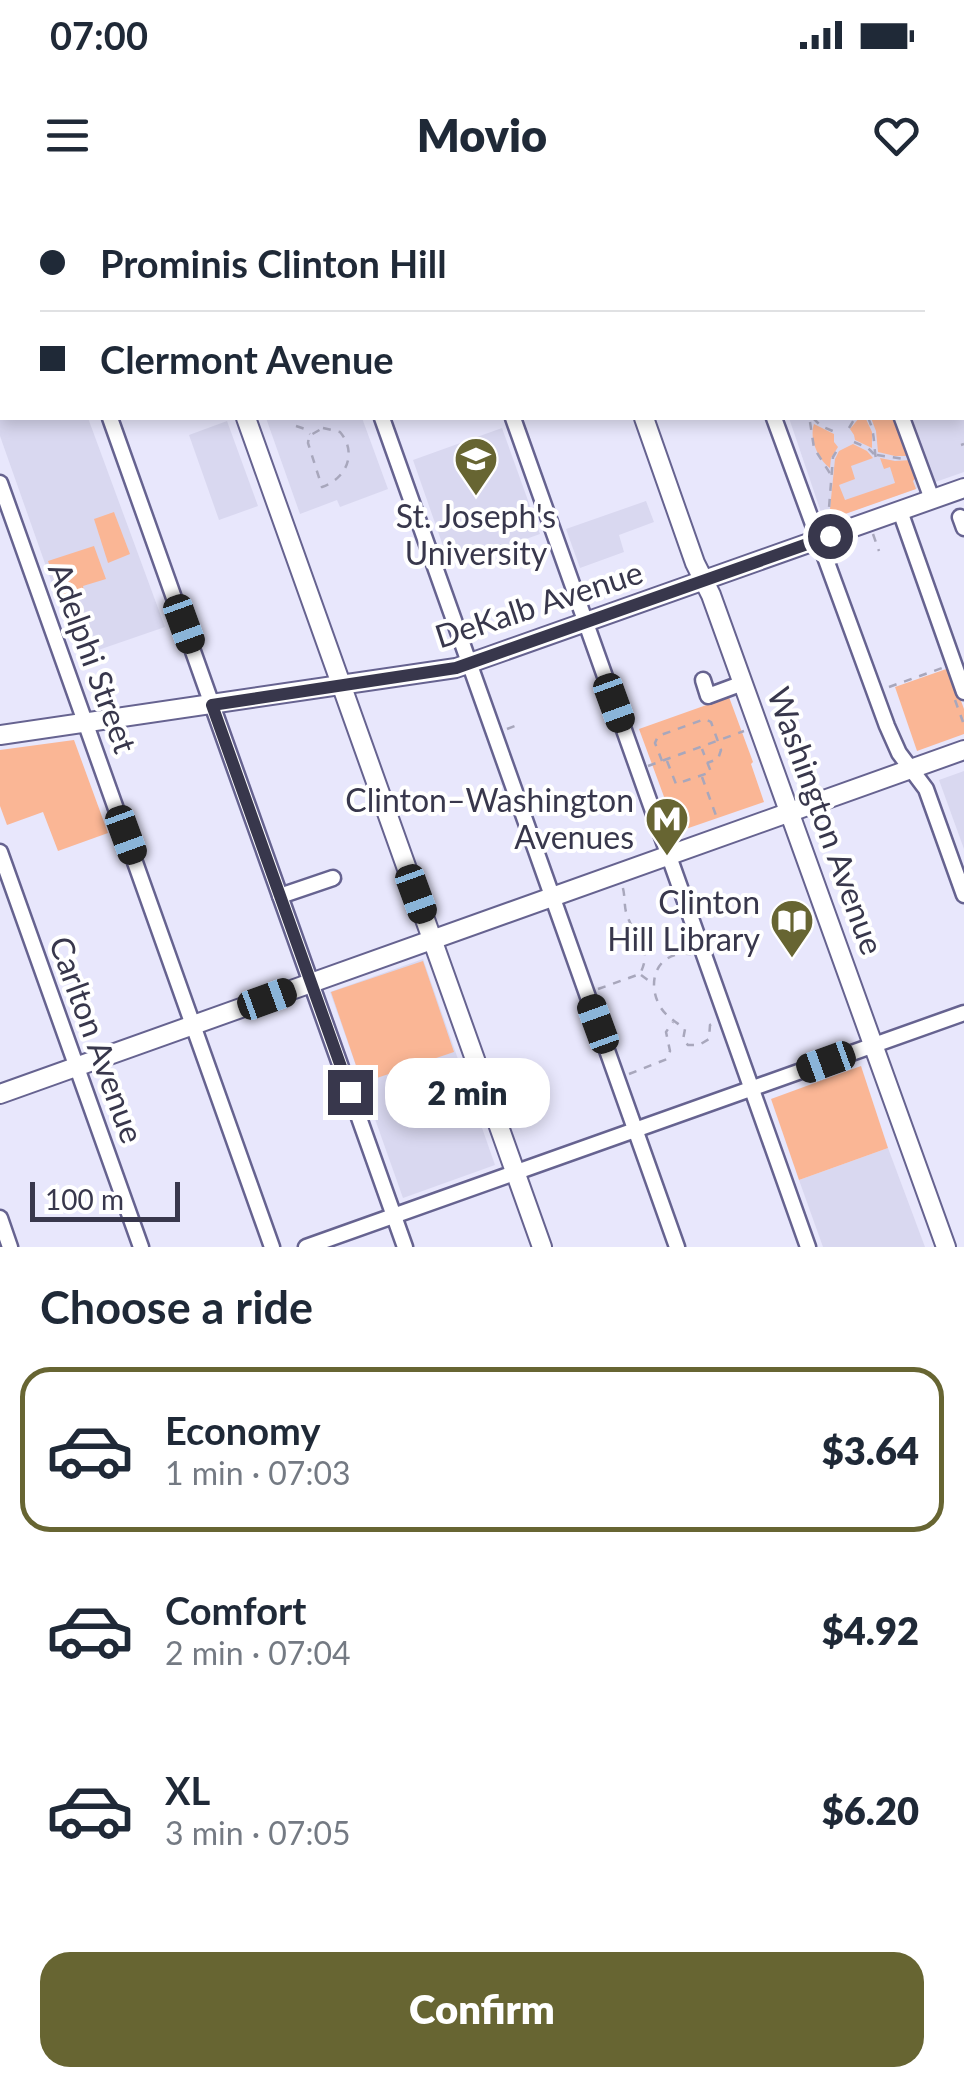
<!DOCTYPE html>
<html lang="en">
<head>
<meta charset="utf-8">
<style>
  body { margin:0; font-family:Lato,sans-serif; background:#f6f6f7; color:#1f2937; height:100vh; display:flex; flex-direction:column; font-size:38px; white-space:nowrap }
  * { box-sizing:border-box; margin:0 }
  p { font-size:32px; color:#747a83 }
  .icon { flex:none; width:55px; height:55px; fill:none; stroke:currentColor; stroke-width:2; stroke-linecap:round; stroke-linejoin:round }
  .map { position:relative; height:1047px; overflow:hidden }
  .sheet { display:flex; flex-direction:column; background:#fff; flex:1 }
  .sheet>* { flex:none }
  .hud { position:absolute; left:0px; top:0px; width:965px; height:220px; box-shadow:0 5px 15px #0003; display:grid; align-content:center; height:220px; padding:0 40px; background:#fff }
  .scale { position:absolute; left:30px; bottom:25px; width:150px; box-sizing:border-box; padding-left:10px; border:5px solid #38374c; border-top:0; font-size:28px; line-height:35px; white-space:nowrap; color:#38374c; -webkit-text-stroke:8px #fff; paint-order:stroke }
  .end { position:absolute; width:45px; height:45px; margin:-22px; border:12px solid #38374c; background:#fff; box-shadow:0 0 0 5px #fff }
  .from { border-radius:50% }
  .bubble { position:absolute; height:70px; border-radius:30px; background:#fff; box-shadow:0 5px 15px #0003; font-size:32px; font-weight:800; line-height:70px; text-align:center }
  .car { position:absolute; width:30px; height:60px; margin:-30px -15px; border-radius:12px; box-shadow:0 0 8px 2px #0007; background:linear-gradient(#222 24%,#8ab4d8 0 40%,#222 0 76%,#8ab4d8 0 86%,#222 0) }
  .hud b { display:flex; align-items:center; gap:35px; height:95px; font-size:38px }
  .hud b+b { border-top:2px solid #e0e1e3 }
  .hud i { width:25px; height:25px; background:#1f2937 }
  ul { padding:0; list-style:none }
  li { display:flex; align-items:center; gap:30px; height:165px; margin:0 20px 15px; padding:0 20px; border:5px solid transparent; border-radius:30px }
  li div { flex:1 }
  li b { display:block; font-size:38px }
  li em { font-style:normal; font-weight:800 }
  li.active { border-color:#676532 }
  li>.icon { width:90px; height:90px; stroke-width:1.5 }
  h2 { padding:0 40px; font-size:45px; line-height:120px }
  .primary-button { display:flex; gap:20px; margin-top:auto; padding:20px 40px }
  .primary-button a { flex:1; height:115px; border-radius:30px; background:#676532; color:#fff; font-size:40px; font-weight:800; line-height:115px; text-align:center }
  .status { display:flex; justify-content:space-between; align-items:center; height:70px; padding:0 50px; background:#fff; direction:ltr }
  .status svg { height:28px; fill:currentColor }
  header { display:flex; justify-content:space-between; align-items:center; height:130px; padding:0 40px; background:#fff; font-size:45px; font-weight:800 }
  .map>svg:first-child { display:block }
</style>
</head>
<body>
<div class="status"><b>07:00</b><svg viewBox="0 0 49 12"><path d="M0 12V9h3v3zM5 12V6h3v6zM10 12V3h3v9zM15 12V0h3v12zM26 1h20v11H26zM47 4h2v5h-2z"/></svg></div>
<header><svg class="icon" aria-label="menu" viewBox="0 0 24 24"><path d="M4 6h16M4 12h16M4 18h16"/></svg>Movio<svg class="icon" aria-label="heart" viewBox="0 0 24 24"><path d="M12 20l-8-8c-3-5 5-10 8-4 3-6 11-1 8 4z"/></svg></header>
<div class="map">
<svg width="964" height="1047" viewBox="0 0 964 1047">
  <rect width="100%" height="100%" fill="#e8e7fc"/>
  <g fill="#d9d8f0">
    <polygon points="773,0 964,0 964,272 824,321 789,218 962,218 962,2 766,2"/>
    <polygon points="2,199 2,218 88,218 165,427 78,457 0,236 0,200"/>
    <polygon points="266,218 362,218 388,289 340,307 337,300 300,314"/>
    <polygon points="227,221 258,306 219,320 189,235"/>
    <polygon points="502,228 540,334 450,366 413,260"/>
    <polygon points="646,301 654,322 619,335 624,352 580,368 566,329"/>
    <polygon points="964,571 964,649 939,580"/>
    <polygon points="423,759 495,965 403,998 330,792"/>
    <polygon points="888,948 925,1047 823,1047 799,980"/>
  </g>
  <g fill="#fab695">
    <polygon points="859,218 866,219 872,232 872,248 855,240 854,235 850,229"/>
    <polygon points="871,218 897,218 911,256 895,256 878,252 876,231"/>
    <path d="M814,224l20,10v8l4,5 -7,11 -1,10c-12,-9 -21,-29 -16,-44z"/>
    <polygon points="853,244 867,251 873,258 851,266 855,279 839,285 845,300 895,283 890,267 884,269 880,258 895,261 912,260 917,276 913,281 916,289 831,319 827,318 829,311 832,311 830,309 835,259 839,251"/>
    <polygon points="114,312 130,354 108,363 94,319"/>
    <polygon points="94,346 106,379 83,386 85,395 62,403 48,361"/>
    <polygon points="949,468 964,509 964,534 917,551 895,487"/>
    <polygon points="729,497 753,562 751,564 764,602 677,632 639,529"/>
    <polygon points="74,540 108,633 58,651 43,612 7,625 0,606 0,550"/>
    <polygon points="423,761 454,852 362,883 331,792"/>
    <polygon points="861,866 888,948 799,980 771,899"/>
  </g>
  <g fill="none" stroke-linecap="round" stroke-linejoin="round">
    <defs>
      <g id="minor">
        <polyline points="33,0 34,2"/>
        <polyline points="304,0 305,2"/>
        <polyline points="435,0 436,2"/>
        <polyline points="698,0 699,2"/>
        <polyline points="824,0 825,2"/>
        <polyline points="947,0 948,2"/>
        <polyline points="717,2 724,0"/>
        <polyline points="962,43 964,47"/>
        <polyline points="0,186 2,185"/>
        <polyline points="110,218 405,1047"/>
        <polyline points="382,218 677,1047"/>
        <polyline points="513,218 808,1047"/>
        <polyline points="774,218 887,526 899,553 926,589 964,695"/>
        <polyline points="902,218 932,299"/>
        <polyline points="0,283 272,1047"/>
        <polyline points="900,311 964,492"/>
        <polyline points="960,317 964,328"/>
        <polyline points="703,480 708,496 743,483"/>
        <polyline points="0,652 141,1047"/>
        <polyline points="280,696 333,678"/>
        <polyline points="0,1018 10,1047"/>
        <polyline points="306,1047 964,813"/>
      </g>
      <g id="major">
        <polyline points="168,0 169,2"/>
        <polyline points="566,0 567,2"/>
        <polyline points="246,218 542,1047"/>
        <polyline points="644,218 695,363 711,395 946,1047"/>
        <polyline points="0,535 456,468 964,288"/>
        <polyline points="0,894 964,550"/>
      </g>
    </defs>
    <use href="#minor" stroke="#666390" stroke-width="19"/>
    <use href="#major" stroke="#666390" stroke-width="22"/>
    <g stroke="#a8a7bc" stroke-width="2.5" stroke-dasharray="8 8" stroke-linecap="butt">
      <polyline points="372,0 374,2"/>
      <polyline points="342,2 347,0"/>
      <polyline points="801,2 802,0"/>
      <polyline points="962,11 964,13"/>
      <polyline points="962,66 964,70"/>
      <polyline points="962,102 964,102"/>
      <polyline points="962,116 964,114"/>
      <polyline points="962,132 964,132"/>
      <polyline points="962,145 964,145"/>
      <polyline points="962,171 964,171"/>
      <polyline points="962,198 964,202"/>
      <polyline points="813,218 821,226 835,232"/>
      <path d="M868,218c8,15 5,31 9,45"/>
      <polyline points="810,222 814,248 831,275"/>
      <polyline points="296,226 305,229 310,234"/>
      <path d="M323,228l17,4c18,21 6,47 -18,55l-14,-44 1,-7z"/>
      <polyline points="849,228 855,218"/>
      <polyline points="854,242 868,248 874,254"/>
      <polyline points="961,245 964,244"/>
      <polyline points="877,255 904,259"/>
      <polyline points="824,322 829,308 833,257 839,247"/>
      <polyline points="873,334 879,351"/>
      <polyline points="889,487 942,468"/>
      <polyline points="955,500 963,522"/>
      <polyline points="507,529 520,524"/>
      <polyline points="662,561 655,543 658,536 705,519 711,522 721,550 718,559 707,563"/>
      <polyline points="667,561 676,584 711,572 702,549"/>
      <polyline points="648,566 744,531"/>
      <polyline points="702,577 718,621"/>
      <path d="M691,754c-34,-4 -46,28 -30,54 6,9 15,14 24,21l-2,11 5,5h11l10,-6 1,-14 7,-3"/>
      <polyline points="641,775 648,780 655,778"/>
      <path d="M598,789l42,-15c13,-27 -3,-33 -12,-56 -5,-11 -2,-22 -6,-33"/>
      <polyline points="629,874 667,859 670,851 666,832 673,822"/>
    </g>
    <use href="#minor" stroke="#fff" stroke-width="14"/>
    <use href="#major" stroke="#fff" stroke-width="18"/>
  </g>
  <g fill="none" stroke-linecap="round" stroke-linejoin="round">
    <polyline stroke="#38374c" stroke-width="12" points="350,892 212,505 456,468 830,336"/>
  </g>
  <defs>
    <symbol id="university-pin" viewBox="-11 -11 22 30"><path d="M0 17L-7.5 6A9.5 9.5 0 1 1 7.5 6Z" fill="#676532" stroke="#fff"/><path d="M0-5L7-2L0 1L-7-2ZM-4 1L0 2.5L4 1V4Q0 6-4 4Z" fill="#fff"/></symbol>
    <symbol id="metro-pin" viewBox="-11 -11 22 30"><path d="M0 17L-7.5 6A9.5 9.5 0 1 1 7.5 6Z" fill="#676532" stroke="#fff"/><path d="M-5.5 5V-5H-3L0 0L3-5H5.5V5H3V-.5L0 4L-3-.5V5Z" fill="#fff"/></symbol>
    <symbol id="library-pin" viewBox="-11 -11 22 30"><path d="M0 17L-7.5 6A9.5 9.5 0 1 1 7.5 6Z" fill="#676532" stroke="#fff"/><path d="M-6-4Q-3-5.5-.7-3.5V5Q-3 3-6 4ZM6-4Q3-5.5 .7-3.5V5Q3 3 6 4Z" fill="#fff"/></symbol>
  </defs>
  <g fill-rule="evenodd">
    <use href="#university-pin" x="451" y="234" width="50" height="68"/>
    <use href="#metro-pin" x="642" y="594" width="50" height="68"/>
    <use href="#library-pin" x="767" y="696" width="50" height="68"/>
  </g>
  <g text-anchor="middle" stroke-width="8" stroke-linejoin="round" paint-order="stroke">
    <g font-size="32" fill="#38374c" stroke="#fff" text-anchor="end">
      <text x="476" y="328" text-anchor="middle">St. Joseph's<tspan x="476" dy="37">University</tspan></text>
      <text x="634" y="612">Clinton–Washington<tspan x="634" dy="37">Avenues</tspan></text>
      <text x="760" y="714">Clinton<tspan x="760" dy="37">Hill Library</tspan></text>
    </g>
    <g font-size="32" fill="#38374c" stroke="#fff">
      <text transform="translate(539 405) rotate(-18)" y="11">DeKalb Avenue</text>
      <text transform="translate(92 458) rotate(70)" y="11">Adelphi Street</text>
      <text transform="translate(825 621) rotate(70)" y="11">Washington Avenue</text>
      <text transform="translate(96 840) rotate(70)" y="11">Carlton Avenue</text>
    </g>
  </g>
</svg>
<div class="scale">100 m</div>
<i class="end from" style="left:830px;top:336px"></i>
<i class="end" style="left:350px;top:892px"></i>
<div class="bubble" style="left:385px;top:858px;width:165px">2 min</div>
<i class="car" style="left:184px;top:424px;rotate:160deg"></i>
<i class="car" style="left:614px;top:503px;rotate:160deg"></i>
<i class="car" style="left:126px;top:635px;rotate:160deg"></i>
<i class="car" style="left:416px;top:694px;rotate:160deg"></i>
<i class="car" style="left:267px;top:799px;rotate:70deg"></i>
<i class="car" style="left:598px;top:824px;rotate:340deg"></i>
<i class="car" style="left:826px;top:862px;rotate:250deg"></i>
<div class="hud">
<b><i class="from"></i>Prominis Clinton Hill</b>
<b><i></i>Clermont Avenue</b>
</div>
</div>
<section class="sheet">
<h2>Choose a ride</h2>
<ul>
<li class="active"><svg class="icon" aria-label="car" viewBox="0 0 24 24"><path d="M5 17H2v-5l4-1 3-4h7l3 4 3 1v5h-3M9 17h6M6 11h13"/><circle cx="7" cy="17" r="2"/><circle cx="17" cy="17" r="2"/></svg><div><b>Economy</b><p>1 min · 07:03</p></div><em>$3.64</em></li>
<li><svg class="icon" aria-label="car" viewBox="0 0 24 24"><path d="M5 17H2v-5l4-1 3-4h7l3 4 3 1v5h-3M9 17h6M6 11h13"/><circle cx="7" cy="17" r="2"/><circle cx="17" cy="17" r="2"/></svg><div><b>Comfort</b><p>2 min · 07:04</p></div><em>$4.92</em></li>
<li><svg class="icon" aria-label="car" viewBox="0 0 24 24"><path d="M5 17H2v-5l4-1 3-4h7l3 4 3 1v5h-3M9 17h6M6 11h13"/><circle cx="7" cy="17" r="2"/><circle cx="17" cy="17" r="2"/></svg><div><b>XL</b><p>3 min · 07:05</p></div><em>$6.20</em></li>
</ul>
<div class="primary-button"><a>Confirm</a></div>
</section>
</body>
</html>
